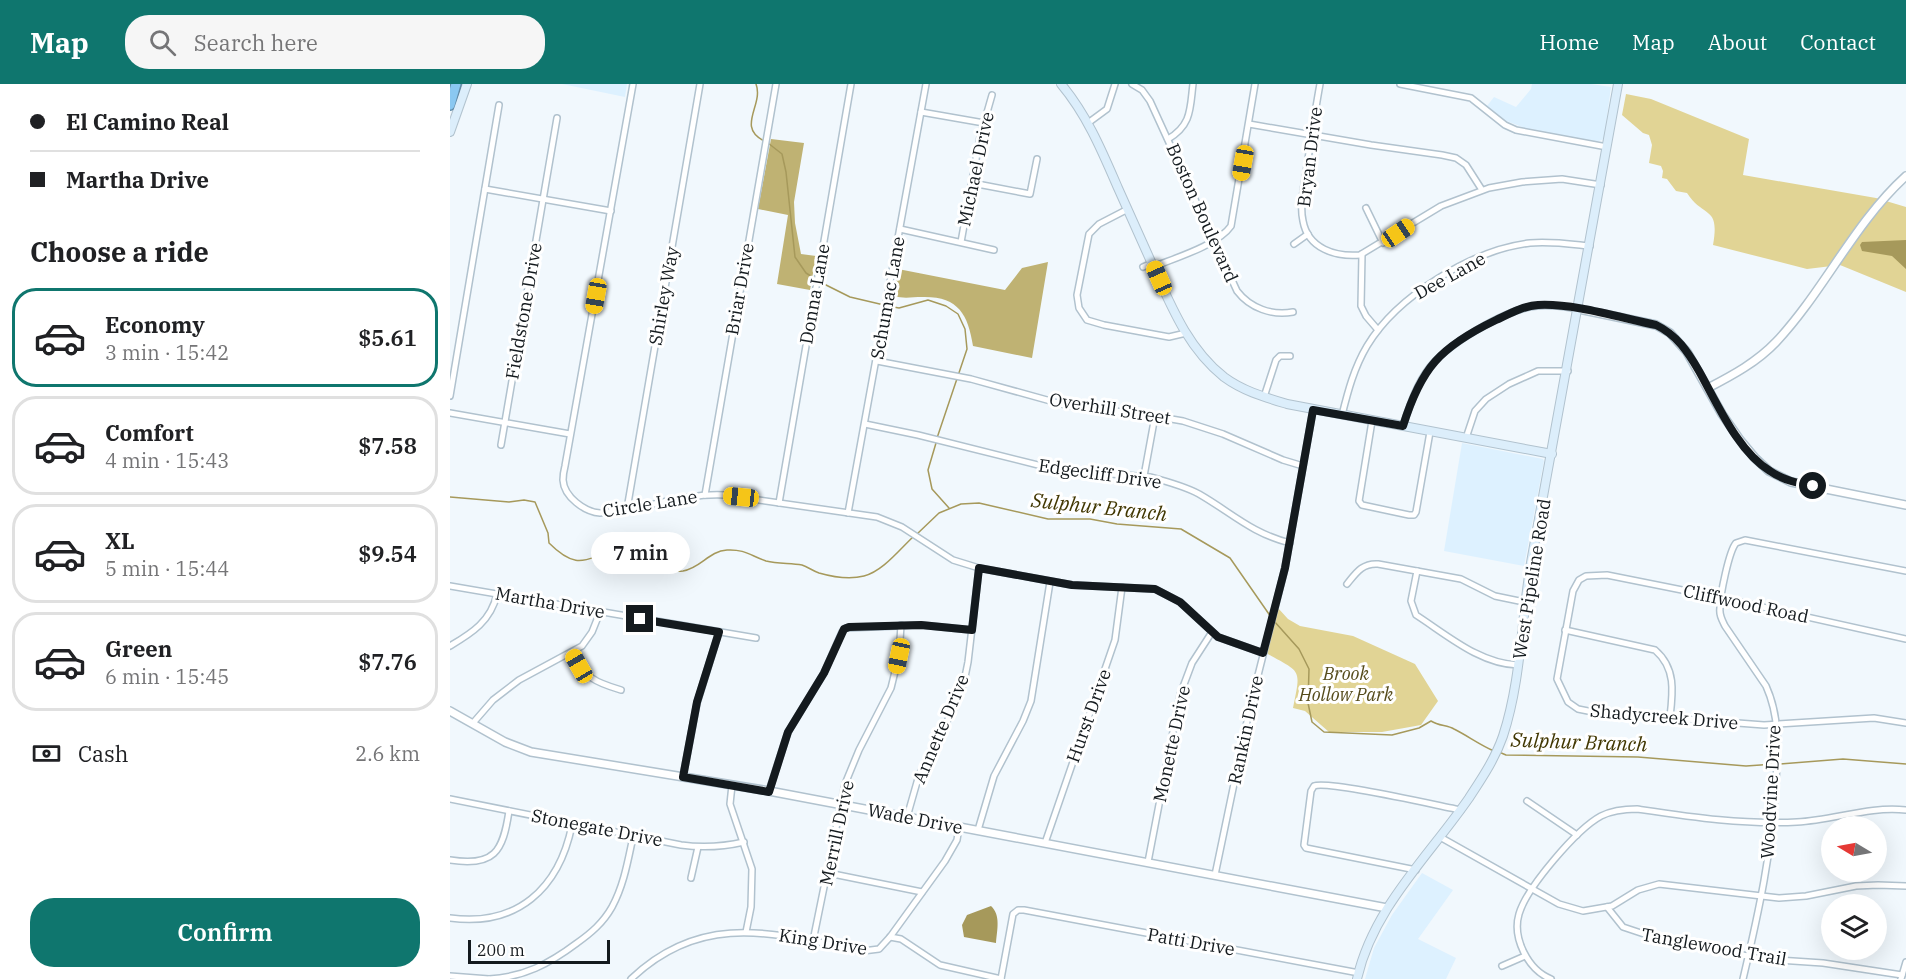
<!DOCTYPE html>
<html lang="en">
<head>
<meta charset="utf-8">
<style>
  body { margin:0; font-family:"IBM Plex Serif",serif; background:#f6f6f6; color:#202124; height:100vh; display:flex; flex-direction:column; font-size:22px; white-space:nowrap }
  * { box-sizing:border-box; margin:0 }
  p { font-size:20px; color:#757577 }
  .icon { flex:none; width:33px; height:33px; fill:none; stroke:currentColor; stroke-width:2; stroke-linecap:round; stroke-linejoin:round }
  .map { position:relative; flex:1; overflow:hidden }
  .drawer { display:flex; flex-direction:column; background:#fff; width:450px }
  .drawer>* { flex:none }
  .top-card { display:grid; align-content:center; height:132px; padding:0 30px; background:#fff }
  .needle { width:39px; rotate:280deg }
  .fabs { position:absolute; left:1371px; top:732px; display:grid; gap:12px }
  .fabs a { display:grid; place-items:center; width:66px; height:66px; border-radius:50%; background:#fff; box-shadow:0 6px 24px #0002; font-size:30px }
  .scale { position:absolute; left:18px; bottom:15px; width:142px; box-sizing:border-box; padding-left:6px; border:3px solid #141a1e; border-top:0; font-size:16px; line-height:21px; white-space:nowrap; color:#141a1e; -webkit-text-stroke:4px #fff; paint-order:stroke }
  .end { position:absolute; width:27px; height:27px; margin:-14px; border:8px solid #141a1e; background:#fff; box-shadow:0 0 0 3px #fff }
  .from { border-radius:50% }
  .bubble { position:absolute; height:42px; border-radius:21px; background:#fff; box-shadow:0 6px 24px #0002; font-size:20px; font-weight:600; line-height:42px; text-align:center }
  .car { position:absolute; width:18px; height:36px; margin:-18px -9px; border-radius:8px; box-shadow:0 0 4px 2px #0007; background:linear-gradient(#f5c518 24%,#345 0 40%,#f5c518 0 76%,#345 0 86%,#f5c518 0) }
  .top-card b { display:flex; align-items:center; gap:21px; height:57px; font-size:22px }
  .top-card b+b { border-top:2px solid #e0e0e0 }
  .top-card i { width:15px; height:15px; background:#202124 }
  ul { padding:0; list-style:none }
  li { display:flex; align-items:center; gap:18px; height:99px; margin:0 12px 9px; padding:0 18px; border:3px solid #e0e0e0; border-radius:24px }
  li div { flex:1 }
  li b { display:block; font-size:22px }
  li em { font-style:normal; font-weight:600 }
  li.selected { border-color:#0f766e }
  li>.icon { width:54px; height:54px; stroke-width:1.5 }
  h2 { padding:0 30px; font-size:27px; line-height:72px }
  .pay { display:flex; align-items:center; gap:15px; height:66px; padding:0 30px; font-size:22px }
  .pay p { margin-inline-start:auto }
  .primary-button { display:flex; gap:12px; margin-top:auto; padding:12px 30px }
  .primary-button a { flex:1; height:69px; border-radius:24px; background:#0f766e; color:#fff; font-size:24px; font-weight:600; line-height:69px; text-align:center }
  header { display:flex; align-items:center; gap:36px; box-sizing:border-box; height:84px; padding:0 30px; background:#0f766e; color:#fff }
  header strong { font-size:28px }
  nav { display:flex; gap:33px; margin-inline-start:auto; font-size:21px }
  .search { width:420px; height:54px; background:#f6f6f6; display:flex; align-items:center; gap:15px; box-sizing:border-box; padding:0 21px; border-radius:24px; color:#757577; font-size:22px }
  main { display:flex; flex:1; min-height:0 }
  .map>svg:first-child { display:block }
</style>
</head>
<body>
<header>
<strong>Map</strong>
<div class="search"><svg class="icon" aria-label="search" viewBox="0 0 24 24"><circle cx="10" cy="10" r="6"/><path d="M15 15l6 6"/></svg>Search here</div>
<nav><a>Home</a><a>Map</a><a>About</a><a>Contact</a></nav>
</header>
<main>
<section class="drawer">
<div class="top-card">
<b><i class="from"></i>El Camino Real</b>
<b><i></i>Martha Drive</b>
</div>
<h2>Choose a ride</h2>
<ul>
<li class="selected"><svg class="icon" aria-label="car" viewBox="0 0 24 24"><path d="M5 17H2v-5l4-1 3-4h7l3 4 3 1v5h-3M9 17h6M6 11h13"/><circle cx="7" cy="17" r="2"/><circle cx="17" cy="17" r="2"/></svg><div><b>Economy</b><p>3 min · 15:42</p></div><em>$5.61</em></li>
<li><svg class="icon" aria-label="car" viewBox="0 0 24 24"><path d="M5 17H2v-5l4-1 3-4h7l3 4 3 1v5h-3M9 17h6M6 11h13"/><circle cx="7" cy="17" r="2"/><circle cx="17" cy="17" r="2"/></svg><div><b>Comfort</b><p>4 min · 15:43</p></div><em>$7.58</em></li>
<li><svg class="icon" aria-label="car" viewBox="0 0 24 24"><path d="M5 17H2v-5l4-1 3-4h7l3 4 3 1v5h-3M9 17h6M6 11h13"/><circle cx="7" cy="17" r="2"/><circle cx="17" cy="17" r="2"/></svg><div><b>XL</b><p>5 min · 15:44</p></div><em>$9.54</em></li>
<li><svg class="icon" aria-label="car" viewBox="0 0 24 24"><path d="M5 17H2v-5l4-1 3-4h7l3 4 3 1v5h-3M9 17h6M6 11h13"/><circle cx="7" cy="17" r="2"/><circle cx="17" cy="17" r="2"/></svg><div><b>Green</b><p>6 min · 15:45</p></div><em>$7.76</em></li>
</ul>
<div class="pay"><svg class="icon" aria-label="cash" viewBox="0 0 24 24"><path d="M3 7h18v10H3z"/><circle cx="12" cy="12" r="2"/></svg>Cash<p>2.6 km</p></div>
<div class="primary-button"><a>Confirm</a></div>
</section>
<div class="map">
<svg width="1456" height="895" viewBox="0 0 1456 895">
  <rect width="100%" height="100%" fill="#f1f8fd"/>
  <g fill="#ddf1ff">
    <polygon points="112,0 177,0 175,13"/>
    <polygon points="1082,0 1141,0 1161,3 1154,55 1146,58 1080,46 1054,36 1037,22 1044,13 1066,23 1081,5"/>
    <polygon points="1012,359 1093,375 1094,377 1074,482 994,467"/>
    <polygon points="972,789 1003,806 968,855 1006,874 996,895 915,895 924,864 942,831"/>
  </g>
  <g fill="#e1d495">
    <path d="M1176,10l25,5 98,40 -6,36 133,23 30,9v85l-66,-27 -33,4 -94,-24c7,-40 -9,-26 -26,-52l-11,-2 -9,-12 -5,-1 1,-7 -2,-5 -12,-3 3,-18 -3,-10 -6,-2 -21,-18z"/>
    <path d="M828,524l10,11 12,7 53,10 62,28 23,37 -17,24 -39,7h-53l-24,-21 -12,-3c8,-40 9,-35 -27,-55z"/>
  </g>
  <g fill="#bfb273">
    <polygon points="321,55 354,59 344,118 345,139 351,170 366,172 360,206 327,200 338,131 308,125"/>
    <path d="M598,178l-16,96 -59,-12c-5,-32 -15,-50 -51,-49 -10,0 -18,2 -28,-1l4,-27 107,21 17,-22z"/>
  </g>
  <g fill="#a6995b">
    <polygon points="1456,156 1456,185 1442,172 1412,167 1410,161 1412,158"/>
    <path d="M541,822c10,9 6,24 5,37l-32,-6 -2,-12 5,-10z"/>
  </g>
  <g fill="none" stroke-linecap="round" stroke-linejoin="round">
    <g stroke="#a6995b" stroke-width="1.5">
      <path d="M306,0c8,21 -20,43 8,57"/>
      <polyline points="318,59 332,70 336,88 345,173 356,189 364,194"/>
      <polyline points="368,197 400,213 434,221"/>
      <polyline points="438,222 449,224 478,216 496,222 508,230 515,245 517,265 487,354"/>
      <polyline points="486,359 478,386 482,405 499,424"/>
      <path d="M0,413l59,5 15,-2 11,2 13,31 1,10c37,37 42,3 79,10 20,3 31,21 55,18 18,-3 26,-20 44,-21 18,-1 24,6 39,11 12,3 24,2 36,4 6,2 11,6 17,8 14,4 30,7 45,3 19,-5 35,-26 49,-39"/>
      <polyline points="467,450 489,429 511,420 529,419 598,435 640,435 667,440 731,445 780,474 821,533"/>
      <path d="M824,537l25,28 10,20 -1,34 4,19 12,10 68,3 27,-7 12,-7c8,5 16,4 23,8 14,7 26,16 40,22"/>
      <polyline points="1049,668 1056,671 1188,673 1296,682 1325,680"/>
      <polyline points="1330,680 1393,675 1456,680"/>
    </g>
    <defs>
      <g id="minor">
        <path d="M183,0l-68,382c-1,4 -2,10 -2,14 1,17 22,32 37,33 42,-3 82,-20 124,-18l153,22 25,10 51,33 26,8 93,17 83,4 25,13 38,35 45,16"/>
        <path d="M682,0l10,6 8,11 87,190c13,17 35,25 56,21"/>
        <path d="M870,0c-5,27 -9,55 -13,82 -2,17 -8,38 -4,55 5,28 33,36 57,34l81,-49 48,-18 33,-6 40,-3 39,6"/>
        <polyline points="950,0 1021,14 1055,41 1066,46 1157,63"/>
        <polyline points="471,28 534,39"/>
        <polyline points="638,39 657,25 665,0"/>
        <polyline points="799,40 921,61 992,71 1006,74 1016,81 1032,106"/>
        <path d="M718,55c24,-14 22,-31 25,-55"/>
        <polyline points="522,99 580,110 587,75"/>
        <polyline points="35,105 161,127"/>
        <polyline points="916,124 933,159"/>
        <polyline points="678,125 649,140 639,150 627,211 629,224 637,236 654,241 719,253 736,249"/>
        <polyline points="450,145 544,166"/>
        <polyline points="511,158 530,53 542,11"/>
        <polyline points="844,160 858,150"/>
        <polyline points="912,170 911,222 916,232 928,246"/>
        <polyline points="693,183 702,179"/>
        <path d="M703,183c22,-9 65,-22 78,-41l24,-142"/>
        <polyline points="427,277 521,295 615,321 698,331 733,337 773,350 833,376 853,382"/>
        <polyline points="0,312 49,21"/>
        <polyline points="814,313 826,276 830,272 840,272"/>
        <polyline points="0,329 120,350"/>
        <path d="M892,331c6,-24 12,-47 25,-69 30,-50 105,-96 163,-103 20,-2 40,1 60,3"/>
        <polyline points="922,337 909,417 912,421 959,431 964,431 966,428 980,348"/>
        <path d="M415,340l53,11 140,35 92,7c15,4 34,9 49,17 33,19 52,39 91,49"/>
        <path d="M953,342c7,-21 13,-41 27,-59 18,-23 77,-59 107,-61 14,-2 28,1 42,3"/>
        <polyline points="1016,354 1025,327 1036,315 1059,300 1088,287 1118,287"/>
        <polyline points="51,361 107,34"/>
        <polyline points="694,392 705,332"/>
        <polyline points="255,411 326,0"/>
        <polyline points="329,419 401,0"/>
        <polyline points="177,425 250,0"/>
        <polyline points="398,429 476,0"/>
        <path d="M967,487l-6,30 5,14c31,20 64,49 102,50"/>
        <path d="M897,500c9,-11 15,-21 31,-20l83,15 34,17 29,6"/>
        <polyline points="0,502 306,554"/>
        <path d="M1115,546l90,20c21,18 18,42 15,67"/>
        <polyline points="1456,555 1272,514 1157,491 1136,492 1129,496 1123,507 1107,595 1118,618 1128,625 1143,628 1314,641 1424,634 1456,639"/>
        <path d="M0,562c22,-13 41,-25 47,-52"/>
        <path d="M122,569c14,25 22,29 49,37"/>
        <polyline points="23,639 43,616 69,596 132,562 142,548 150,528"/>
        <polyline points="233,693 247,619 269,548"/>
        <polyline points="282,701 280,720 302,785 301,823 296,848"/>
        <polyline points="319,707 338,648 374,589 392,548 396,544 471,541 522,546"/>
        <path d="M0,715l231,46c22,3 41,2 63,-3"/>
        <polyline points="1077,717 1127,751"/>
        <polyline points="457,733 469,691 504,624 514,598 518,578 529,484"/>
        <polyline points="528,746 544,692 573,637 581,617 600,498"/>
        <polyline points="990,753 1109,820 1133,827 1162,822 1188,806 1209,800 1329,814 1356,812 1406,802 1428,801 1456,802"/>
        <polyline points="595,759 665,556 672,503"/>
        <path d="M0,776c44,7 53,-8 59,-49"/>
        <polyline points="698,778 730,611 742,579 762,548"/>
        <path d="M966,786l-110,-22 -2,-3 7,-54 3,-5c13,-6 125,20 147,24"/>
        <polyline points="378,789 472,808"/>
        <polyline points="765,791 800,623 835,484 863,326"/>
        <polyline points="241,794 248,763"/>
        <polyline points="1157,823 1173,843 1200,852 1312,875 1373,879 1452,891"/>
        <path d="M0,834c67,9 109,-29 122,-93"/>
        <polyline points="440,853 451,855 490,881 551,895"/>
        <polyline points="363,857 395,700 409,666 441,604 449,571 451,541"/>
        <polyline points="1052,882 1075,872"/>
        <polyline points="0,892 39,895"/>
        <path d="M39,895c35,-2 60,-15 88,-36 14,-10 26,-20 35,-36 12,-22 16,-47 21,-70"/>
        <path d="M181,895c72,-69 145,-45 232,-28l16,-2 11,-12 55,-76 12,-21 2,-13"/>
        <polyline points="551,895 563,830 568,826 574,826 909,889"/>
        <path d="M1101,895c-23,-9 -39,-41 -32,-65 8,-27 58,-85 82,-98 12,-6 24,-7 36,-7 54,8 106,16 160,13 38,-2 71,-16 109,-12"/>
        <path d="M1293,895c16,-68 29,-128 33,-198 2,-33 4,-64 -10,-95l-41,-60c-3,-6 -6,-11 -5,-18 0,-13 9,-57 16,-65l9,-3 161,31"/>
        <polyline points="1451,895 1456,878"/>
      </g>
      <g id="tertiary">
        <polyline points="1129,225 1206,241 1220,249 1237,268 1272,330 1290,356 1305,374 1319,387 1341,398 1456,421"/>
        <path d="M1258,304c25,-13 49,-26 68,-46 48,-51 78,-119 130,-166"/>
        <polyline points="0,627 55,658 81,668 319,707 937,824"/>
      </g>
      <g id="secondary">
        <path d="M611,0c26,31 41,67 57,104 13,29 26,58 39,87 17,38 34,76 67,102 19,14 40,20 63,27l265,50"/>
        <polyline points="0,48 17,0"/>
        <path d="M907,895c16,-71 72,-123 112,-181 13,-20 26,-39 34,-62 19,-58 18,-120 29,-179 30,-157 58,-315 86,-473"/>
      </g>
      <polyline id="motorway" points="0,21 6,0"/>
    </defs>
    <use href="#minor" stroke="#b1c2ce" stroke-width="8"/>
    <use href="#tertiary" stroke="#b1c2ce" stroke-width="10"/>
    <use href="#secondary" stroke="#b1c2ce" stroke-width="10"/>
    <use href="#motorway" stroke="#618ba7" stroke-width="12"/>
    <use href="#minor" stroke="#fff" stroke-width="5"/>
    <use href="#tertiary" stroke="#fff" stroke-width="7"/>
    <use href="#secondary" stroke="#dceefb" stroke-width="8"/>
    <use href="#motorway" stroke="#8ac8f1" stroke-width="9"/>
  </g>
  <g fill="none" stroke-linecap="round" stroke-linejoin="round">
    <path stroke="#141a1e" stroke-width="8" d="M190,535l79,13 -22,70 -14,75 86,15 19,-60 36,-59 20,-44 5,-2 72,-2 51,5 7,-62 93,17 83,4 25,13 38,35 45,16 22,-85 28,-158 90,16c18,-58 37,-79 93,-106 13,-6 27,-14 42,-15 36,-2 83,13 118,20 21,10 32,27 43,46 18,32 39,81 71,100 13,9 27,12 43,15"/>
  </g>
  <g text-anchor="middle" stroke-width="6" stroke-linejoin="round" paint-order="stroke">
    <g font-size="18" fill="#141a1e" stroke="#fff">
      <text transform="translate(860 73) rotate(-83)" y="6">Bryan Drive</text>
      <text transform="translate(526 85) rotate(-78)" y="6">Michael Drive</text>
      <text transform="translate(752 129) rotate(66)" y="6">Boston Boulevard</text>
      <text transform="translate(1000 192) rotate(-29)" y="6">Dee Lane</text>
      <text transform="translate(290 205) rotate(-80)" y="6">Briar Drive</text>
      <text transform="translate(365 210) rotate(-80)" y="6">Donna Lane</text>
      <text transform="translate(214 212) rotate(-80)" y="6">Shirley Way</text>
      <text transform="translate(438 214) rotate(-80)" y="6">Schumac Lane</text>
      <text transform="translate(74 227) rotate(-80)" y="6">Fieldstone Drive</text>
      <text transform="translate(660 325) rotate(9)" y="6">Overhill Street</text>
      <text transform="translate(650 390) rotate(8)" y="6">Edgecliff Drive</text>
      <text transform="translate(200 420) rotate(-9)" y="6">Circle Lane</text>
      <text transform="translate(1082 495) rotate(-81)" y="6">West Pipeline Road</text>
      <text transform="translate(100 519) rotate(10)" y="6">Martha Drive</text>
      <text transform="translate(1296 520) rotate(12)" y="6">Cliffwood Road</text>
      <text transform="translate(639 632) rotate(-70)" y="6">Hurst Drive</text>
      <text transform="translate(1214 633) rotate(5)" y="6">Shadycreek Drive</text>
      <text transform="translate(491 645) rotate(-67)" y="6">Annette Drive</text>
      <text transform="translate(796 646) rotate(-78)" y="6">Rankin Drive</text>
      <text transform="translate(722 660) rotate(-78)" y="6">Monette Drive</text>
      <text transform="translate(1321 708) rotate(-87)" y="6">Woodvine Drive</text>
      <text transform="translate(465 735) rotate(11)" y="6">Wade Drive</text>
      <text transform="translate(147 744) rotate(11)" y="6">Stonegate Drive</text>
      <text transform="translate(387 749) rotate(-78)" y="6">Merrill Drive</text>
      <text transform="translate(373 858) rotate(9)" y="6">King Drive</text>
      <text transform="translate(741 858) rotate(10)" y="6">Patti Drive</text>
      <text transform="translate(1264 863) rotate(10)" y="6">Tanglewood Trail</text>
    </g>
    <g font-size="18" font-style="italic" fill="#554b1b" stroke="#fff">
      <text x="896" y="596">Brook<tspan x="896" dy="21">Hollow Park</tspan></text>
    </g>
    <g font-size="20" font-style="italic" fill="#413702" stroke="#fff">
      <text transform="translate(649 423) rotate(6)" y="7">Sulphur Branch</text>
      <text transform="translate(1129 658) rotate(2)" y="7">Sulphur Branch</text>
    </g>
  </g>
</svg>
<div class="fabs">
<a><svg class="needle" viewBox="-14 -14 28 28"><path d="M0-13l5 13h-10z" fill="#e53935"/><path d="M0 13l5-13h-10z" fill="#757577"/></svg></a>
<a><svg class="icon" aria-label="layers" viewBox="0 0 24 24"><path d="M12 4l9 5-9 5-9-5zM3 14l9 5 9-5"/></svg></a>
</div>
<div class="scale">200 m</div>
<i class="end from" style="left:1363px;top:402px"></i>
<i class="end" style="left:190px;top:535px"></i>
<div class="bubble" style="left:141px;top:448px;width:99px">7 min</div>
<i class="car" style="left:793px;top:79px;rotate:190deg"></i>
<i class="car" style="left:948px;top:149px;rotate:56deg"></i>
<i class="car" style="left:709px;top:194px;rotate:336deg"></i>
<i class="car" style="left:146px;top:212px;rotate:190deg"></i>
<i class="car" style="left:291px;top:413px;rotate:276deg"></i>
<i class="car" style="left:449px;top:572px;rotate:192deg"></i>
<i class="car" style="left:129px;top:582px;rotate:330deg"></i>
</div>
</main>
</body>
</html>
